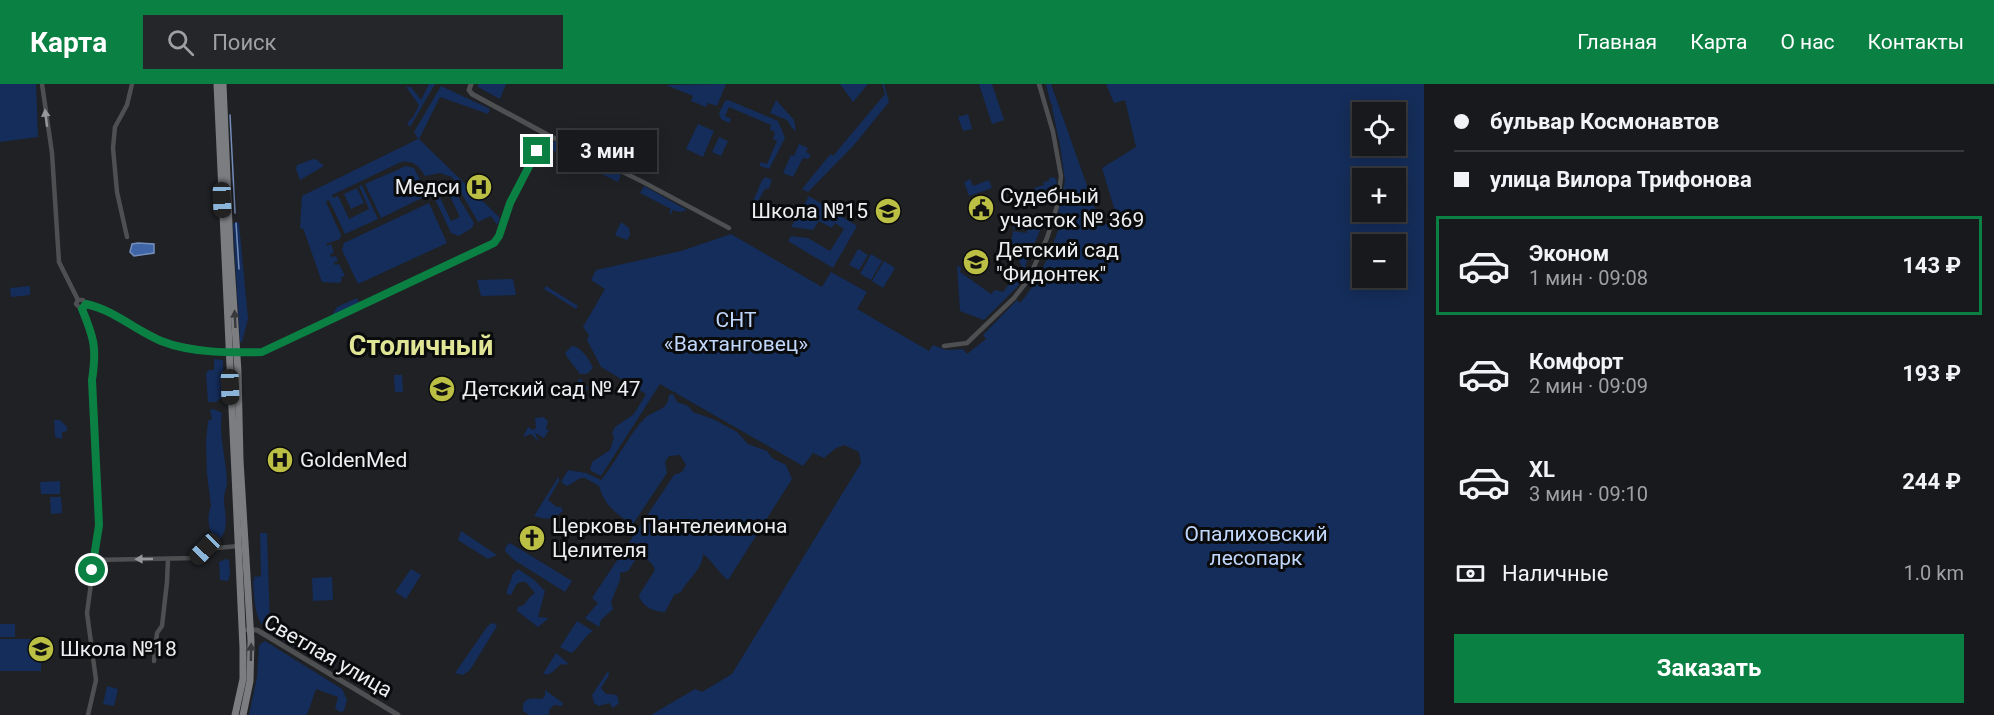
<!DOCTYPE html>
<html lang="ru">
<head>
<meta charset="utf-8">
<style>
  body { margin:0; font-family:Roboto,sans-serif; background:#242629; color:#f1f3f6; height:100vh; display:flex; flex-direction:column; font-size:22px; white-space:nowrap }
  * { box-sizing:border-box; margin:0 }
  p { font-size:20px; color:#9ea0a3 }
  .icon { flex:none; width:33px; height:33px; fill:none; stroke:currentColor; stroke-width:2; stroke-linecap:round; stroke-linejoin:round }
  .map { position:relative; flex:1; overflow:hidden }
  .details { display:flex; flex-direction:column; background:#17191c; width:570px }
  .details>* { flex:none }
  .top-card { display:grid; align-content:center; height:132px; padding:0 30px; background:#17191c }
  .buttons { position:absolute; left:1352px; top:18px; display:grid; gap:12px }
  .buttons a { display:grid; place-items:center; width:54px; height:54px; border-radius:0px; background:#17191c; box-shadow:0 3px 15px #0003,0 0 0 2px #36383b; font-size:30px }
  .end { position:absolute; width:27px; height:27px; margin:-14px; border:8px solid #0b8043; background:#fff; box-shadow:0 0 0 3px #fff }
  .from { border-radius:50% }
  .bubble { position:absolute; height:42px; border-radius:0px; background:#17191c; box-shadow:0 3px 15px #0003,0 0 0 2px #36383b; font-size:20px; font-weight:700; line-height:42px; text-align:center }
  .car { position:absolute; width:18px; height:36px; margin:-18px -9px; border-radius:8px; box-shadow:0 0 4px 2px #0007; background:linear-gradient(#222 24%,#8ab4d8 0 40%,#222 0 76%,#8ab4d8 0 86%,#222 0) }
  .top-card b { display:flex; align-items:center; gap:21px; height:57px; font-size:22px }
  .top-card b+b { border-top:2px solid #36383b }
  .top-card i { width:15px; height:15px; background:#f1f3f6 }
  ul { padding:0; list-style:none }
  li { display:flex; align-items:center; gap:18px; height:99px; margin:0 12px 9px; padding:0 18px; border:3px solid transparent; border-radius:0px }
  li div { flex:1 }
  li b { display:block; font-size:22px }
  li em { font-style:normal; font-weight:700 }
  li.selected { border-color:#0b8043 }
  li>.icon { width:54px; height:54px; stroke-width:1.5 }
  .pay { display:flex; align-items:center; gap:15px; height:66px; padding:0 30px; font-size:22px }
  .pay p { margin-inline-start:auto }
  .cta { display:flex; gap:12px; margin-top:auto; padding:12px 30px }
  .cta a { flex:1; height:69px; border-radius:0px; background:#0b8043; color:#fff; font-size:24px; font-weight:700; line-height:69px; text-align:center }
  header { display:flex; align-items:center; gap:36px; box-sizing:border-box; height:84px; padding:0 30px; background:#0b8043; color:#fff }
  header strong { font-size:28px }
  nav { display:flex; gap:33px; margin-inline-start:auto; font-size:21px }
  .search { width:420px; height:54px; background:#242629; display:flex; align-items:center; gap:15px; box-sizing:border-box; padding:0 21px; border-radius:0px; color:#9ea0a3; font-size:22px }
  main { display:flex; flex:1; min-height:0 }
  .map>svg:first-child { display:block }
</style>
</head>
<body>
<header>
<strong>Карта</strong>
<div class="search"><svg class="icon" aria-label="search" viewBox="0 0 24 24"><circle cx="10" cy="10" r="6"/><path d="M15 15l6 6"/></svg>Поиск</div>
<nav><a>Главная</a><a>Карта</a><a>О нас</a><a>Контакты</a></nav>
</header>
<main>
<div class="map">
<svg width="1424" height="631" viewBox="0 0 1424 631">
  <rect width="100%" height="100%" fill="#1f2125"/>
  <g fill="#152d5a" fill-rule="evenodd">
    <polygon points="0,0 36,0 38,53 0,58"/>
    <polygon points="429,0 435,0 410,43 407,39 413,33 419,21 406,3 411,3 421,16"/>
    <polygon points="478,0 506,0 500,15 478,3"/>
    <polygon points="726,0 717,22 708,19 706,23 691,17 693,12 666,1"/>
    <polygon points="840,0 868,0 853,18"/>
    <polygon points="882,0 884,0 889,18 854,61 808,108 802,105 828,73 831,70 833,72 885,10"/>
    <polygon points="979,0 992,0 1004,36 992,40"/>
    <path d="M1046,0h5l50,141 17,-4 -16,-53 34,-21 -11,-47 -11,3 -8,-19h318v631h-773l44,-26 7,3 30,-18 129,-211 -2,-11 -15,-7 -8,3 -12,10 -11,-5 -10,13 -143,-82 -59,92 -11,-6 2,-8 18,-12 4,-13 -2,-4 3,-6 19,-13 12,-20 -45,-27 -14,-27 2,-5 -6,-8 22,-38 -14,-9 5,-10 85,-19 50,-17 91,53 9,-15 36,20 -10,17 72,42 4,-6 13,5 17,-1 4,5 19,-15 -3,-4 34,-35 3,3c21,-24 32,-55 42,-84l-5,-2 8,-36 -5,-36 -8,-37 1,-1 -3,-6zM1395,28v34h-33v-34zM1362,94h33v34h-33zM1362,160h33v34h-33z"/>
    <path d="M441,2l49,23 -2,5 -48,-17 -21,42 81,79 -3,7 -6,-9 -13,6 -26,-45 -12,-4 -15,3c-6,-10 -12,-16 -24,-14l-69,33 1,3 5,-2 11,23 20,-10 -10,-23 3,-1 16,34 -33,15 -15,-32 -2,-2 -2,2 15,33 -1,4 -14,5 1,2 4,-2 3,9 -4,1 1,3 5,-1 2,5 -4,1 1,3 4,-1 6,12 -4,1 1,3 -3,3 -17,-1 -19,-54 -3,1 2,-33 116,-57 -4,-7z"/>
    <polygon points="728,16 778,37 785,54 769,85 760,82 760,78 767,80 777,57 773,55 775,48 770,46 771,41 729,23 725,32 731,35 729,39 721,35 719,29 725,17"/>
    <polygon points="776,16 794,36 796,47 792,44 787,36 770,29"/>
    <polygon points="968,30 972,45 963,47 958,33"/>
    <polygon points="698,40 714,47 703,73 686,65"/>
    <polygon points="719,53 728,57 721,72 712,68"/>
    <polygon points="547,57 557,58 621,91 618,98 544,62"/>
    <polygon points="799,60 808,64 806,68 811,71 808,75 803,74 793,93 783,89 791,71 794,72"/>
    <polygon points="313,75 317,76 324,82 300,96 296,85 297,81"/>
    <polygon points="406,82 414,84 428,111 381,134 365,100"/>
    <polygon points="766,93 772,96 769,104 765,105 753,126 751,122 762,96"/>
    <polygon points="1054,93 1057,97 1053,120 1040,121 1034,104 1044,101 1043,98 1049,97 1049,94"/>
    <polygon points="970,95 973,102 989,96 992,104 969,112 964,98"/>
    <polygon points="447,98 451,101 474,139 472,144 459,152 451,149 433,111 436,105 451,137 460,133 444,100"/>
    <polygon points="644,102 687,126 679,128 673,126 671,130 669,129 671,125 640,109"/>
    <polygon points="357,104 364,119 351,125 344,110"/>
    <polygon points="809,112 857,142 833,184 788,157 791,152 808,154 830,167 844,145 835,139 832,144 819,137 813,146 791,143"/>
    <polygon points="429,119 447,159 358,200 342,166 344,159"/>
    <polygon points="1040,130 1046,132 1048,137 1044,137 1025,182 1028,184 1018,202 984,236 960,227 957,181 961,184 960,188 991,210 995,206 1003,208 1022,183 1017,172 1018,170 1010,165 1013,147 1027,149 1027,146 1013,145 1014,138"/>
    <polygon points="236,138 239,139 248,235 242,258 240,258 233,140"/>
    <polygon points="621,138 629,144 630,151 627,156 615,151"/>
    <polygon points="858,165 868,171 859,186 849,181"/>
    <polygon points="871,170 882,177 871,196 860,190"/>
    <polygon points="884,177 895,184 883,204 872,197"/>
    <polygon points="513,195 516,211 481,212 477,196"/>
    <polygon points="30,202 30,211 11,213 10,204"/>
    <polygon points="546,202 578,222 576,225 544,205"/>
    <polygon points="357,214 359,219 331,233 337,223"/>
    <path d="M572,262c8,0 18,14 21,22l-6,6h-7l-13,-17 -2,-4z"/>
    <polygon points="214,275 223,276 224,312 216,318 208,318 206,289 209,286 214,286"/>
    <polygon points="394,291 402,291 403,308 395,308"/>
    <polygon points="580,294 588,304 582,313 571,308"/>
    <path d="M673,310l4,8 11,4 5,6 22,8 22,12 11,12 19,7 5,7 14,7 6,14 -64,101c-10,-7 -14,-18 -25,-26 0,15 -16,26 -22,38l-7,3 -9,17c-11,0 -24,-6 -26,-17l16,-25c-2,-8 -10,-13 -18,-13l-9,14 -8,2v7l-9,22 2,7 -12,11 -2,7 -14,-9 13,-15 -6,-5 82,-123 8,-3 4,-7 -6,-10 -11,1 -4,6 2,11 -34,51c-17,-9 -29,-20 -34,-38l-14,-8h-4l-14,8 -6,-4 7,-12 18,3 15,7c16,-19 26,-43 43,-61 10,-10 24,-7 25,-24z"/>
    <path d="M214,325l8,4c-4,20 5,49 5,71 -1,5 -3,9 -3,14 0,14 6,29 -4,41l-6,1c-5,-13 -8,-20 -3,-34l-4,-32 -1,-32 2,-21 4,-2 -2,-9z"/>
    <polygon points="543,333 548,337 546,345 549,346 544,354 535,349 539,358 531,350 523,353 528,343 533,346 536,344 535,334"/>
    <polygon points="54,336 60,336 67,343 67,347 62,348 62,355 55,353"/>
    <path d="M559,392v5l-11,19 9,7h4l2,4c-10,9 -16,9 -29,5z"/>
    <polygon points="60,397 60,410 41,410 40,398"/>
    <polygon points="50,413 61,413 62,429 51,430"/>
    <polygon points="461,447 497,471 488,475 458,456"/>
    <path d="M260,449h7l3,94 2,4 65,35 -13,-2 -57,-33c-14,-14 -12,-32 -14,-50l2,-2 -2,-2 8,-1z"/>
    <polygon points="510,459 572,497 565,508 514,476 505,467 506,462"/>
    <polygon points="226,475 229,476 230,490 228,497 220,496 219,478"/>
    <polygon points="411,485 421,491 406,515 395,508"/>
    <path d="M518,485l15,10 12,12 -7,26 11,1 -11,9 -21,-16 1,-4 6,-2 5,-7 6,-5 -9,-11h-6l-4,3 -5,10 -4,-1c-1,-8 5,-11 5,-19z"/>
    <polygon points="332,493 333,516 313,517 312,494"/>
    <path d="M577,537l16,10c-10,6 -15,19 -22,22l-11,-6z"/>
    <polygon points="494,539 497,542 470,586 463,591 455,589 487,543 490,540"/>
    <rect x="0" y="540" width="15" height="13"/>
    <rect x="0" y="555" width="41" height="32"/>
    <polygon points="265,557 342,605 347,616 344,627 340,628 335,624 338,613 316,605 307,631 249,631 257,593 259,561"/>
    <path d="M556,569l12,10 -2,2 -5,-1c-6,5 -9,12 -18,10z"/>
    <polygon points="608,587 609,591 601,604 606,610 617,611 619,619 613,624 609,619 599,622 594,619 592,611"/>
    <polygon points="107,602 118,605 114,622 103,620"/>
    <path d="M545,606l18,13 -1,3 -8,-1 -5,5v5h-20l-6,-4c-2,-14 9,-13 19,-12l3,-3z"/>
  </g>
  <polygon fill="#4065a6" stroke="#748ebc" stroke-width="1.5" points="138,159 154,160 154,169 134,172 130,168 132,160"/>
  <g fill="none" stroke-linecap="round" stroke-linejoin="round">
    <g stroke="#748ebc" stroke-width="1.5">
      <polyline points="230,31 235,129"/>
      <polyline points="236,139 239,185"/>
    </g>
    <g stroke="#4e4f51" stroke-width="4.5">
      <polyline points="42,0 52,69 59,178 78,216"/>
      <polyline points="546,50 643,98 729,144"/>
      <polyline points="127,153 117,108 113,64 115,43 127,21 132,0"/>
      <polyline points="86,220 81,225 76,220 78,216 83,216 86,220 99,223 168,259 229,270"/>
      <path d="M82,225c12,29 15,39 10,71l7,145 -12,88 9,67 -8,35"/>
      <polyline points="944,262 967,259 1014,214 1028,196 1047,154 1058,119 1061,92 1053,48 1039,0"/>
      <polyline points="93,476 196,474 205,465 239,462"/>
      <polyline points="154,577 157,549 162,542 167,498 168,475"/>
    </g>
    <g stroke="#4e4f51" stroke-width="5">
      <polyline points="234,270 262,268 460,176 488,163 497,156 510,119 546,50 472,10 469,6 471,0"/>
      <polyline points="247,546 257,546 398,631"/>
    </g>
    <g stroke="#7b7d81" stroke-width="7">
      <polyline points="217,0 243,564 243,595 235,631"/>
      <polyline points="223,0 230,164 238,288 240,376 251,557 250,597 243,631"/>
    </g>
  </g>
  <defs><path id="oneway-solid" d="M-6-.8H1V-3.2L6.5 0L1 3.2V.8H-6Z" transform="scale(1.5)"/></defs>
  <g fill="#969799">
    <use href="#oneway-solid" transform="translate(46 34) rotate(-97)"/>
    <use href="#oneway-solid" transform="translate(144 475) rotate(179)"/>
  </g>
  <g fill="#37393b">
    <use href="#oneway-solid" transform="translate(235 235) rotate(-93)"/>
    <use href="#oneway-solid" transform="translate(251 568) rotate(-89)"/>
  </g>
  <g fill="none" stroke-linecap="round" stroke-linejoin="round">
    <path stroke="#0b8043" stroke-width="8" d="M92,486l7,-45 -7,-145c5,-32 2,-42 -10,-71l4,-5c28,6 49,26 75,37 30,12 70,12 101,11l232,-109 5,-7 11,-33 27,-52"/>
  </g>
  <defs>
    <symbol id="hospital-disc" viewBox="-11 -11 22 22"><circle r="9.5" fill="#bbc044" stroke="#0a0b0c"/><path d="M-5-5h3v3.5h4V-5h3V5h-3V1.5h-4V5h-3Z" fill="#111"/></symbol>
    <symbol id="civic-disc" viewBox="-11 -11 22 22"><circle r="9.5" fill="#bbc044" stroke="#0a0b0c"/><path d="M-.6-6.5H3V-4.5H.6V-3L4-1V1h2V6H-6V1h2V-1L-.6-3ZM-1.2 2.5V6h2.4V2.5Z" fill="#111"/></symbol>
    <symbol id="school-disc" viewBox="-11 -11 22 22"><circle r="9.5" fill="#bbc044" stroke="#0a0b0c"/><path d="M0-5L7-2L0 1L-7-2ZM-4 1L0 2.5L4 1V4Q0 6-4 4Z" fill="#111"/></symbol>
    <symbol id="church-disc" viewBox="-11 -11 22 22"><circle r="9.5" fill="#bbc044" stroke="#0a0b0c"/><path d="M-1.2-6h2.4v3.5h3.3v2.4h-3.3V6h-2.4V-.1h-3.3v-2.4h3.3Z" fill="#111"/></symbol>
  </defs>
  <g fill-rule="evenodd">
    <use href="#hospital-disc" x="464" y="88" width="30" height="30"/>
    <use href="#civic-disc" x="966" y="109" width="30" height="30"/>
    <use href="#school-disc" x="873" y="112" width="30" height="30"/>
    <use href="#school-disc" x="961" y="163" width="30" height="30"/>
    <use href="#school-disc" x="427" y="290" width="30" height="30"/>
    <use href="#hospital-disc" x="265" y="361" width="30" height="30"/>
    <use href="#church-disc" x="517" y="439" width="30" height="30"/>
    <use href="#school-disc" x="26" y="550" width="30" height="30"/>
  </g>
  <g text-anchor="middle" stroke-width="6" stroke-linejoin="round" paint-order="stroke">
    <g font-size="21" fill="#edeef1" stroke="#0a0b0c" text-anchor="start">
      <text x="460" y="110" text-anchor="end">Медси</text>
      <text x="1000" y="119">Судебный<tspan x="1000" dy="24">участок № 369</tspan></text>
      <text x="868" y="134" text-anchor="end">Школа №15</text>
      <text x="996" y="173">Детский сад<tspan x="996" dy="24">"Фидонтек"</tspan></text>
      <text x="462" y="312">Детский сад № 47</text>
      <text x="300" y="383">GoldenMed</text>
      <text x="552" y="449">Церковь Пантелеимона<tspan x="552" dy="24">Целителя</tspan></text>
      <text x="60" y="572">Школа №18</text>
    </g>
    <g font-size="21" fill="#c1d7fc" stroke="#0a0b0c">
      <text x="736" y="243">СНТ<tspan x="736" dy="24">«Вахтанговец»</tspan></text>
      <text x="1256" y="457">Опалиховский<tspan x="1256" dy="24">лесопарк</tspan></text>
    </g>
    <g font-size="21" fill="#edeef1" stroke="#0a0b0c">
      <text transform="translate(328 572) rotate(30)" y="7">Светлая улица</text>
    </g>
    <g font-size="27" font-weight="bold" fill="#e1e697" stroke="#0a0b0c">
      <text x="421" y="271">Столичный</text>
    </g>
  </g>
</svg>
<div class="buttons">
<a><svg class="icon" aria-label="locate" viewBox="0 0 24 24"><circle cx="12" cy="12" r="6"/><path d="M12 2v4M12 18v4M2 12h4M18 12h4"/></svg></a>
<a>+</a>
<a>−</a>
</div>
<i class="end from" style="left:92px;top:486px"></i>
<i class="end" style="left:537px;top:67px"></i>
<div class="bubble" style="left:558px;top:46px;width:99px">3 мин</div>
<i class="car" style="left:222px;top:116px;rotate:178deg"></i>
<i class="car" style="left:230px;top:303px;rotate:178deg"></i>
<i class="car" style="left:205px;top:465px;rotate:224deg"></i>
</div>
<section class="details">
<div class="top-card">
<b><i class="from"></i>бульвар Космонавтов</b>
<b><i></i>улица Вилора Трифонова</b>
</div>
<ul>
<li class="selected"><svg class="icon" aria-label="car" viewBox="0 0 24 24"><path d="M5 17H2v-5l4-1 3-4h7l3 4 3 1v5h-3M9 17h6M6 11h13"/><circle cx="7" cy="17" r="2"/><circle cx="17" cy="17" r="2"/></svg><div><b>Эконом</b><p>1 мин · 09:08</p></div><em>143 ₽</em></li>
<li><svg class="icon" aria-label="car" viewBox="0 0 24 24"><path d="M5 17H2v-5l4-1 3-4h7l3 4 3 1v5h-3M9 17h6M6 11h13"/><circle cx="7" cy="17" r="2"/><circle cx="17" cy="17" r="2"/></svg><div><b>Комфорт</b><p>2 мин · 09:09</p></div><em>193 ₽</em></li>
<li><svg class="icon" aria-label="car" viewBox="0 0 24 24"><path d="M5 17H2v-5l4-1 3-4h7l3 4 3 1v5h-3M9 17h6M6 11h13"/><circle cx="7" cy="17" r="2"/><circle cx="17" cy="17" r="2"/></svg><div><b>XL</b><p>3 мин · 09:10</p></div><em>244 ₽</em></li>
</ul>
<div class="pay"><svg class="icon" aria-label="cash" viewBox="0 0 24 24"><path d="M3 7h18v10H3z"/><circle cx="12" cy="12" r="2"/></svg>Наличные<p>1.0 km</p></div>
<div class="cta"><a>Заказать</a></div>
</section>
</main>
</body>
</html>
